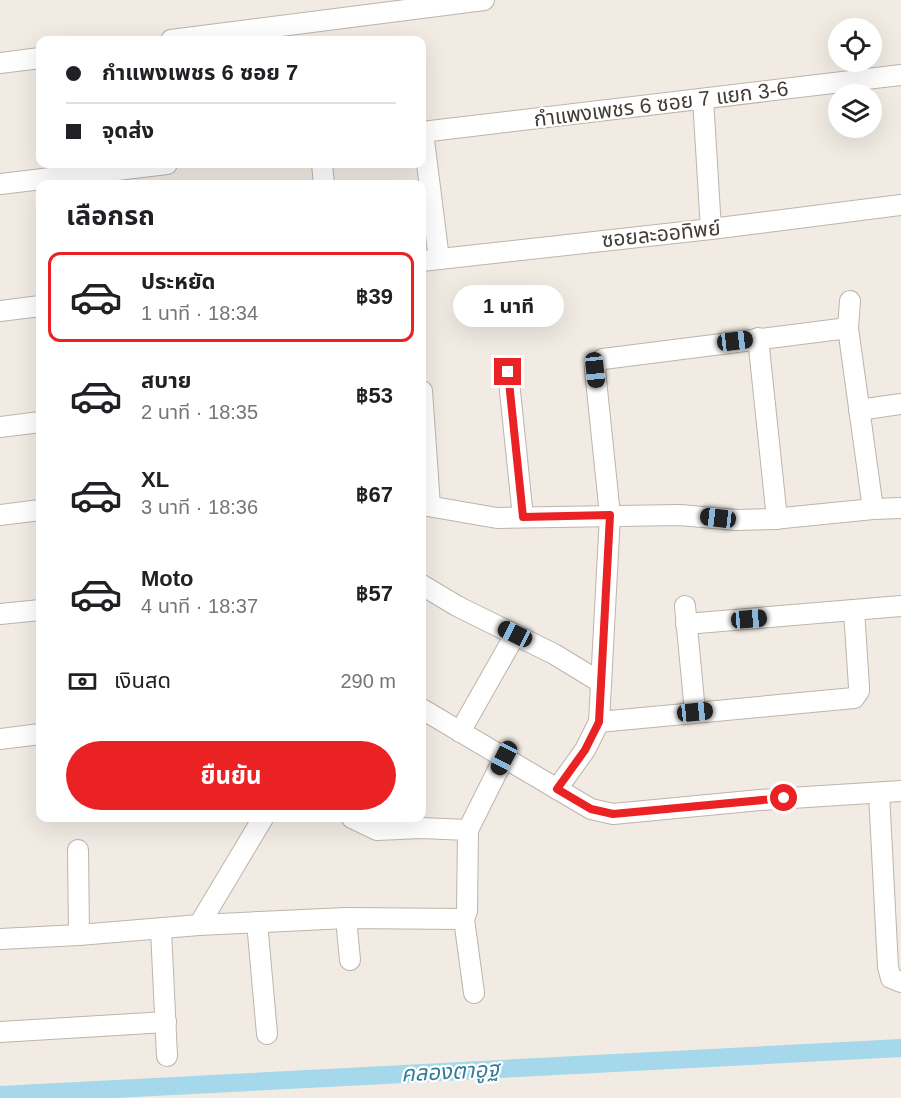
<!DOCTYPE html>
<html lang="th">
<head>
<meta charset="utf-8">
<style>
  body { margin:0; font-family:Arial,"Noto Sans Thai",sans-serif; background:#f2f2f2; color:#202124; height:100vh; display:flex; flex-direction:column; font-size:22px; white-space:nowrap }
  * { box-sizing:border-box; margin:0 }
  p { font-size:20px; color:#757577 }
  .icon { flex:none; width:33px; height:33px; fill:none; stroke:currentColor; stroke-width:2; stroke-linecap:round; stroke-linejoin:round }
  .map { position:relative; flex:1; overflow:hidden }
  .details { position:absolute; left:36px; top:180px; width:390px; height:642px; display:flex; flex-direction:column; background:#fff; border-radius:12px; box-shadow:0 6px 24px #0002 }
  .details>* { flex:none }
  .guide { position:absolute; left:36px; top:36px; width:390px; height:132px; border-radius:12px; box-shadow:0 6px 24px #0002; display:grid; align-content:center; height:132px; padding:0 30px; background:#fff }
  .fabs { position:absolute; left:828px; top:18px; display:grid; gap:12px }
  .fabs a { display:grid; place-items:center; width:54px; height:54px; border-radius:50%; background:#fff; box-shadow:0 6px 24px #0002; font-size:30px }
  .end { position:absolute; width:27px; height:27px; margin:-14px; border:8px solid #ea2223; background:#fff; box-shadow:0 0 0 3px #fff }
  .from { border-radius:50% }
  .bubble { position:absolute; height:42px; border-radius:21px; background:#fff; box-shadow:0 6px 24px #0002; font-size:20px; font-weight:700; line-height:42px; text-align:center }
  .car { position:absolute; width:18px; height:36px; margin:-18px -9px; border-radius:8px; box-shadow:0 0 4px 2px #0007; background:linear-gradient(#222 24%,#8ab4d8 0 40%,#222 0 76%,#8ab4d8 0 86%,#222 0) }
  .guide b { display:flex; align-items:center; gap:21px; height:57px; font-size:22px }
  .guide b+b { border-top:2px solid #e0e0e0 }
  .guide i { width:15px; height:15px; background:#202124 }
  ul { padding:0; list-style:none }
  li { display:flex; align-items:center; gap:18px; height:90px; margin:0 12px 9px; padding:0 18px; border:3px solid transparent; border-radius:12px }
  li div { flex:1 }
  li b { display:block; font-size:22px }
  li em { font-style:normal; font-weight:700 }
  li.selected { border-color:#ea2223 }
  li>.icon { width:54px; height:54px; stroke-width:1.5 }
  h2 { padding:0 30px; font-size:27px; line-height:72px }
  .pay { display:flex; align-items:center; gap:15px; height:66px; padding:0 30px; font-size:22px }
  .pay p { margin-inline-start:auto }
  .cta { display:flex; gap:12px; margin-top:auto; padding:12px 30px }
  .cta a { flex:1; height:69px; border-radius:36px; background:#ea2223; color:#fff; font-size:24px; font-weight:700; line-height:69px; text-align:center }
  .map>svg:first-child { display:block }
</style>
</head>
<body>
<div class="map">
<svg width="901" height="1098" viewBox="0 0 901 1098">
  <rect width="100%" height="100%" fill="#f1ebe4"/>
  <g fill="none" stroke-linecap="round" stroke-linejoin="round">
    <polyline stroke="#a4d8ea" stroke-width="18" points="0,1095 901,1048"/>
    <defs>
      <g id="minor">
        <polyline points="171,40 484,0"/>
        <polyline points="0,63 40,58"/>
        <polyline points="703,99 711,229"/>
        <polyline points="422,132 901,75"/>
        <polyline points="423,132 439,259"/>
        <polyline points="322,164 324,184"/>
        <polyline points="0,184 167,164"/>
        <polyline points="422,261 711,229 901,205"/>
        <polyline points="850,301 848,328 873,509"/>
        <polyline points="0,311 40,306"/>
        <polyline points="758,338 777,519"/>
        <polyline points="508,372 523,517"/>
        <polyline points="422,391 430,506"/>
        <polyline points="859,410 901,404"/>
        <polyline points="0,427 40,422"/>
        <polyline points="422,505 497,518 680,515 736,520 773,519 873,509 901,508"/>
        <polyline points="0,515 40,510"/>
        <polyline points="422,585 457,606 554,654 600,682"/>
        <polyline points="685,606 695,712"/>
        <polyline points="0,614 40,610"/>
        <polyline points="686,624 901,606"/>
        <polyline points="422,709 591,809 613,814 760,800 901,791"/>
        <polyline points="599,722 854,698 859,691 859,687 854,610"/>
        <polyline points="460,732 515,635"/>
        <polyline points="0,739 40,734"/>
        <polyline points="557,789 585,750 599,722 610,515 595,370 597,363 603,359 848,328"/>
        <polyline points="879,793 888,967 891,978 901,982"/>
        <polyline points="468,830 504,758"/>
        <polyline points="78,850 79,935"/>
        <polyline points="346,918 350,960"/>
        <polyline points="464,919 474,993"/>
        <polyline points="257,922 267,1034"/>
        <polyline points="199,925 346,918 464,919 467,911 468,830 421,828 377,830 352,818"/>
        <polyline points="161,930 167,1056"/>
        <polyline points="0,939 79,935 199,925 263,818"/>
        <polyline points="0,1032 166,1022"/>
      </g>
    </defs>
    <use href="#minor" stroke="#beb4ab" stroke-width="22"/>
    <use href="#minor" stroke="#fff" stroke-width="20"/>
  </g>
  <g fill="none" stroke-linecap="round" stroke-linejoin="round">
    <polyline stroke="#ea2223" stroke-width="8" points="508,372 523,517 610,515 599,722 585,750 557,789 591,809 613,814 784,798"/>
  </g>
  <g text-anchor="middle" stroke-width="4.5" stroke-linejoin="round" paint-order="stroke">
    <g font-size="21" fill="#433b35" stroke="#fff">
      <text transform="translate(661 104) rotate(-7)" y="7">กำแพงเพชร 6 ซอย 7 แยก 3-6</text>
      <text transform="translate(661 234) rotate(-6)" y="7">ซอยละออทิพย์</text>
    </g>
    <g font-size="22" font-style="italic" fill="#327c97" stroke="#fff">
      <text transform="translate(450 1071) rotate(-3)" y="8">คลองตาอูฐ</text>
    </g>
  </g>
</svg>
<div class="fabs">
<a><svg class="icon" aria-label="locate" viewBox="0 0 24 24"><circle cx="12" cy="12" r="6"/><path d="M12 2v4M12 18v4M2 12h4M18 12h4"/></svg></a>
<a><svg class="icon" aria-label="layers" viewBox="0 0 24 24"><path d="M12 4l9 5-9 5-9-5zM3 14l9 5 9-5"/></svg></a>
</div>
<i class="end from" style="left:784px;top:798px"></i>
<i class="end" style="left:508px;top:372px"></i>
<div class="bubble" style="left:453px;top:285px;width:111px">1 นาที</div>
<i class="car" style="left:735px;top:341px;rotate:83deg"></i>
<i class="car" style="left:595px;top:370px;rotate:174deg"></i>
<i class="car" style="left:718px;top:518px;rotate:277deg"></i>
<i class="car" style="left:749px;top:619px;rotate:85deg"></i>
<i class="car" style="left:515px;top:634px;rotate:296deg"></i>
<i class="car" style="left:695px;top:712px;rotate:84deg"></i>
<i class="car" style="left:504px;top:758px;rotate:207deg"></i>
<div class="guide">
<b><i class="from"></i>กำแพงเพชร 6 ซอย 7</b>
<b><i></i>จุดส่ง</b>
</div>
<section class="details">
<h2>เลือกรถ</h2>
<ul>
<li class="selected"><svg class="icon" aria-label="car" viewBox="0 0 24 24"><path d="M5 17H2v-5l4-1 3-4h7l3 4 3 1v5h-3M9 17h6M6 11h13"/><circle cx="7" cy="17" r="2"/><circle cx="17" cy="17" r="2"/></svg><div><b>ประหยัด</b><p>1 นาที · 18:34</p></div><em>฿39</em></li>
<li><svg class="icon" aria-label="car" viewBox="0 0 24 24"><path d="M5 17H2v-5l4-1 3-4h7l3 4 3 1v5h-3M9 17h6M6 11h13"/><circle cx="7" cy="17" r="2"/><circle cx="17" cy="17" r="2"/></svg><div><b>สบาย</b><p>2 นาที · 18:35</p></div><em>฿53</em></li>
<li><svg class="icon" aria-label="car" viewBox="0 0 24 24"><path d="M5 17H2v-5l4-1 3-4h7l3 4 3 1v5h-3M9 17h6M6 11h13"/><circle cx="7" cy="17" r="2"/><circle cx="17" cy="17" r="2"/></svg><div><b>XL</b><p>3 นาที · 18:36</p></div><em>฿67</em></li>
<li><svg class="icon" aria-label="car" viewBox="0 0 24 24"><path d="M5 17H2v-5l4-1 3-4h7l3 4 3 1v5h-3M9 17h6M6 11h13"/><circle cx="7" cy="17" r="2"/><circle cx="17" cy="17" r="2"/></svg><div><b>Moto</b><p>4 นาที · 18:37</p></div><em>฿57</em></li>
</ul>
<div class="pay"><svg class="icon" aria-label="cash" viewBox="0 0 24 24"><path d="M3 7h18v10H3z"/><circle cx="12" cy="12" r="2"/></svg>เงินสด<p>290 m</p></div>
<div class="cta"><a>ยืนยัน</a></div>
</section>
</div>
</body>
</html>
